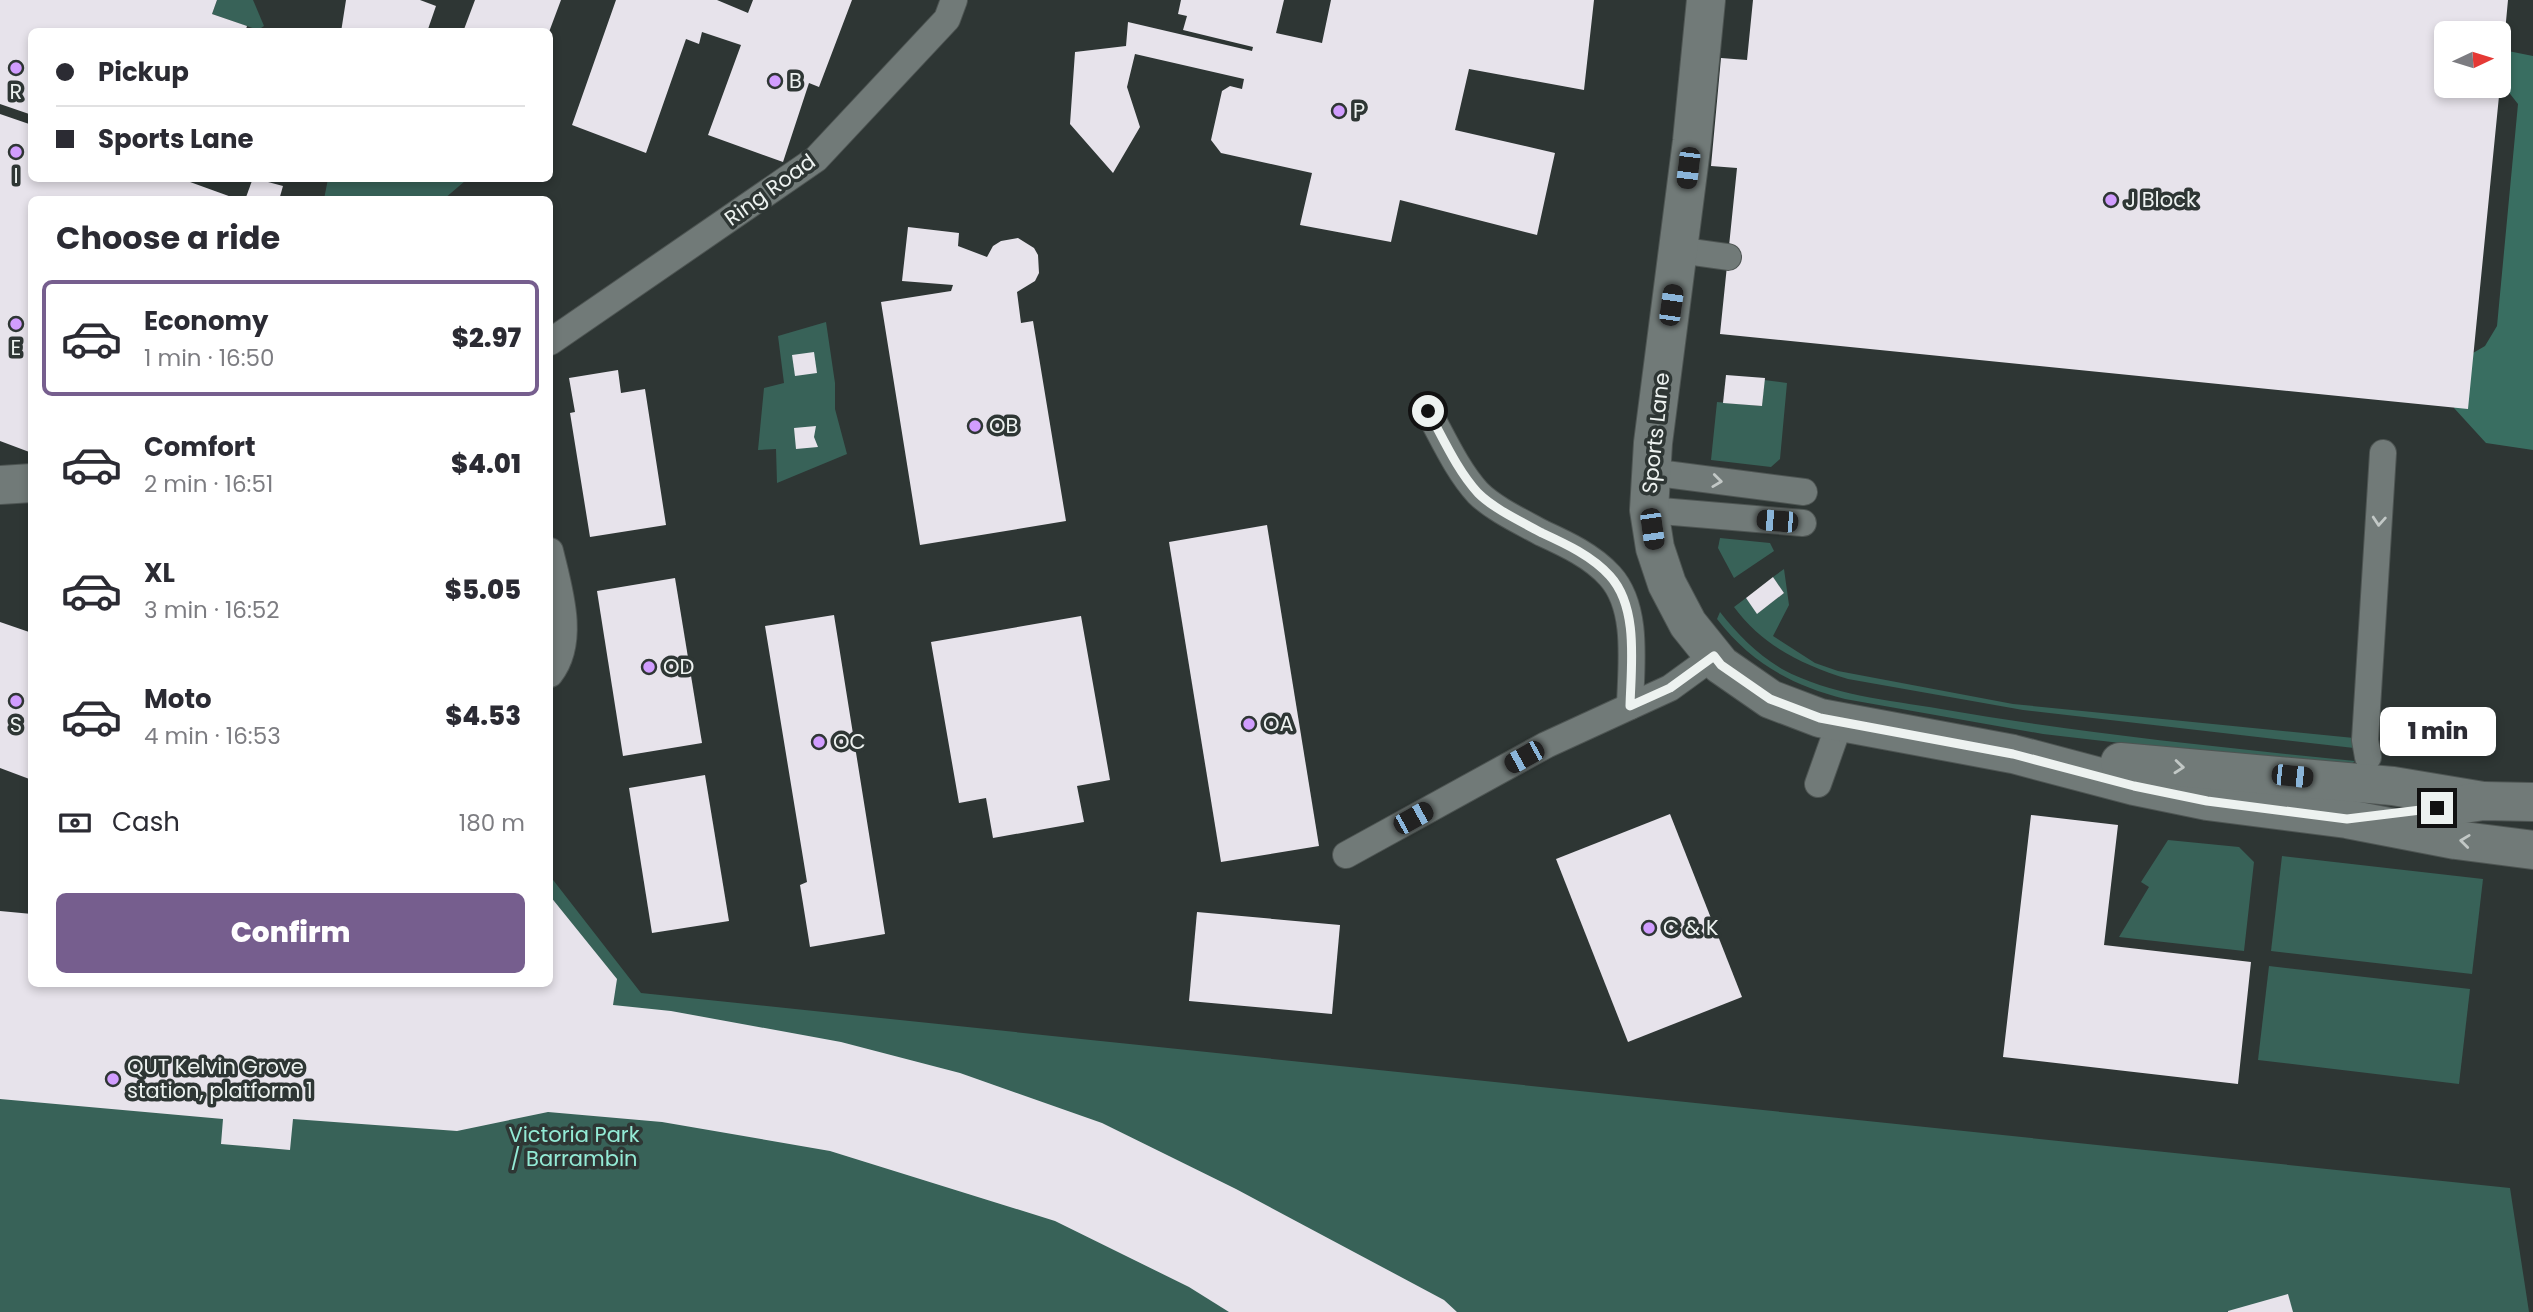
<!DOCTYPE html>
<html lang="en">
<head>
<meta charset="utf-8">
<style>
  body { margin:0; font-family:Poppins,sans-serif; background:#f2f2f3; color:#2b2b33; height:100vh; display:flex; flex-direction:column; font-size:26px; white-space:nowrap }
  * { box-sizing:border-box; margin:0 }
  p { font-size:23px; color:#7c7c81 }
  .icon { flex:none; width:38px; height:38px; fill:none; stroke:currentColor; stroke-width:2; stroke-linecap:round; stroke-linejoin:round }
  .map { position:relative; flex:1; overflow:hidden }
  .panel { position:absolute; left:28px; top:196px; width:525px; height:791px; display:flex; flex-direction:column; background:#fff; border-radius:10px; box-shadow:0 4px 10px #0003 }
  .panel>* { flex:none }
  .top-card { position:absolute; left:28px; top:28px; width:525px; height:154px; border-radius:10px; box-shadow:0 4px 10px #0003; display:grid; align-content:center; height:154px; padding:0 28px; background:#fff }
  .needle { width:46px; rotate:86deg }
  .fabs { position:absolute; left:2434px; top:21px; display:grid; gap:14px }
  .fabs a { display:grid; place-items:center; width:77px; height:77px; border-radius:10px; background:#fff; box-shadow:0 4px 10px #0003; font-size:35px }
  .end { position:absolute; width:32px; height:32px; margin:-16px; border:9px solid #edf2f0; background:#111; box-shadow:0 0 0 4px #111 }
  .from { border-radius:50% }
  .bubble { position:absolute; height:49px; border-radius:10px; background:#fff; box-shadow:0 4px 10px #0003; font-size:23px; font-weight:800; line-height:49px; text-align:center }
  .car { position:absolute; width:21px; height:42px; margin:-21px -10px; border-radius:9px; box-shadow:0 0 5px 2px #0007; background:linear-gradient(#222 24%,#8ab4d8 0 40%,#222 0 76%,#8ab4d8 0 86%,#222 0) }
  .top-card b { display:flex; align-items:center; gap:24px; height:66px; font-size:26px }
  .top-card b+b { border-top:2px solid #e1e1e2 }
  .top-card i { width:18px; height:18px; background:#2b2b33 }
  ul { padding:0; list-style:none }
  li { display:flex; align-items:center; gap:21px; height:116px; margin:0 14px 10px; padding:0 14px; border:4px solid transparent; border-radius:10px }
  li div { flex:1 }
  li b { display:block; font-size:26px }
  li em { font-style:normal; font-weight:800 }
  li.selected { border-color:#765e8e }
  li>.icon { width:63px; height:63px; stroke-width:1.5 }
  h2 { padding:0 28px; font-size:32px; line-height:84px }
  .pay { display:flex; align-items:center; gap:18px; height:77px; padding:0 28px; font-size:26px }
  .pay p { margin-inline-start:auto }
  .cta { display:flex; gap:14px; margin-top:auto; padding:14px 28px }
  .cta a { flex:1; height:80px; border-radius:10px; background:#765e8e; color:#fff; font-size:28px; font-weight:800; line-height:80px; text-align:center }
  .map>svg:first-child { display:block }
</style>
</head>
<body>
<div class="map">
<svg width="2533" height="1312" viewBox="0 0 2533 1312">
  <rect width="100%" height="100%" fill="#2e3634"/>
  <g fill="#386258">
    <polygon points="217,0 253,0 264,26 258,30 212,14"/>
    <polygon points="458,178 465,181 444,199 324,199 328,179"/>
    <polygon points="826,322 835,383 835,409 847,454 777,483 776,449 758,450 764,388 784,383 778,336"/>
    <polygon points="1764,380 1787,383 1780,459 1771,467 1711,460 1717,402 1762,406"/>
    <polygon points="1720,538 1770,543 1774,551 1734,578 1718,548"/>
    <path d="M1784,569l5,36 -16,31 42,27 23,8 175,33 341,34v10l-331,-38 -175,-31c-47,-15 -85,-33 -114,-72l12,-9 12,15 26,-20 -11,-16z"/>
    <path d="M1720,612c18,23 37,42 62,57 48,26 106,31 159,40 137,24 276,38 414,52l-10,8 -302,-35 -198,-35c-54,-14 -94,-36 -128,-80z"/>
    <polygon points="2168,840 2239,847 2254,862 2244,951 2119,937 2149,887 2141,882"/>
    <polygon points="2282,856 2483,879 2472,974 2271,951"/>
    <polygon points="550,876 641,993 2510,1188 2529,1312 0,1312 0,911 32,984 550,984"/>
    <polygon points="2269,966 2470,989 2459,1084 2258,1060"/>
  </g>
  <polygon fill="#396e61" points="2503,50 2533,56 2533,450 2486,443 2454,408 2473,353 2485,346 2497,326 2518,104 2500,81"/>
  <g fill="#e7e3eb">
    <polygon points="0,0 217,0 212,14 247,26 245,32 32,32 32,115 0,104"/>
    <polygon points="346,0 420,0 436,6 427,32 341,32"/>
    <polygon points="475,0 561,0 549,32 463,32"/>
    <polygon points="616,0 717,0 748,13 753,0 852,0 819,87 809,83 808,86 783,162 708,135 741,45 702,32 699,44 686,39 646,153 572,125"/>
    <polygon points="1181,0 1284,0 1276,33 1322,43 1331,0 1594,0 1584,90 1469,69 1455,130 1555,153 1537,235 1400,200 1391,242 1300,225 1312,173 1221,153 1211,140 1222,91 1230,86 1242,89 1244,79 1135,54 1127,87 1140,127 1113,173 1070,124 1075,52 1126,46 1128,22 1252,51 1253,47 1183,30 1187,16 1178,14"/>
    <polygon points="1753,0 2508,0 2501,75 2499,33 2446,33 2446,86 2500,86 2468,409 1720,334 1737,168 1711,166 1721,58 1747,60"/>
    <polygon points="0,114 32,125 32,178 179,178 237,199 32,200 32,453 0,441"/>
    <polygon points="253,178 283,186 279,200 245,200"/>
    <polygon points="908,227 959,233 958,246 987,257 993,246 1001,241 1018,238 1034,248 1038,255 1039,273 1035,281 1017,292 1021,323 1033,321 1066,521 920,545 881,302 951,291 953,285 902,281"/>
    <polygon points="814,352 817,373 795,376 792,355"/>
    <polygon points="618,370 621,393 645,389 666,525 590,537 570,413 575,412 569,378"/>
    <polygon points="1726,375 1765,378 1762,406 1723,403"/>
    <polygon points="816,426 814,437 818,447 796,449 794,428"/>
    <polygon points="1267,525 1319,846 1221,862 1169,542"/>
    <polygon points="1773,577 1784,593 1757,614 1746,598"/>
    <polygon points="675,578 702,743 623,756 597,591"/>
    <polygon points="834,615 885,934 810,947 800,885 807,882 765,626"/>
    <polygon points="1081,616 1110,780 1077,786 1084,822 993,838 986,798 959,803 931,642"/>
    <polygon points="0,622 32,633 32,780 0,768"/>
    <polygon points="705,775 729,921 652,933 629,788"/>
    <polygon points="1670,814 1742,997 1628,1042 1556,859"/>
    <polygon points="2031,815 2118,825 2104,945 2251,962 2238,1084 2003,1057"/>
    <polygon points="550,896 617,979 613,1005 671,1011 841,1042 960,1073 1102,1123 1236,1189 1444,1300 1457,1312 1229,1312 1189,1287 1055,1221 830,1151 662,1122 548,1112 457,1131 293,1119 290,1150 221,1144 223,1119 0,1099 0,911 32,914 32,984 550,984"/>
    <polygon points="1197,912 1340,925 1332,1014 1189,1001"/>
    <polygon points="2288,1294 2293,1312 2228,1312 2228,1311"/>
  </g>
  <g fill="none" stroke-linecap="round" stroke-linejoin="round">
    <defs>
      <g id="service">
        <polyline points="1678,250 1728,257"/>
        <polyline points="550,342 816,159 947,19 954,0"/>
        <path d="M1428,411c15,27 29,59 50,82 16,16 44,29 64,40 24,11 50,23 68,43 29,32 21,90 20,130"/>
        <polyline points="1650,472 1804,492"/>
        <polyline points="1649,510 1803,523"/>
        <path d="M550,551c9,38 26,90 0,123"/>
        <polyline points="2368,757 2365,740 2383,453"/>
        <polyline points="1818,784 1840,722"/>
        <polyline points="1346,855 1546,745 1670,688 1714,656"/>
      </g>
      <polyline id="pedestrian" points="0,485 32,483"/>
      <g id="minor">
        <polyline points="1706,0 1692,141 1653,443 1649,510 1655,548 1667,584 1688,624 1721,665 1770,699 1820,718 2013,754 2134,786 2207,801 2347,819 2456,840 2533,850"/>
        <polyline points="2120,762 2393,786 2483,801"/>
        <polyline points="2457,805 2483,801 2533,802"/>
      </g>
    </defs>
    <use href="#service" stroke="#4e5553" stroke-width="28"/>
    <use href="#pedestrian" stroke="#4e5553" stroke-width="40"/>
    <use href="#minor" stroke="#4e5553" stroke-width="40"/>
    <use href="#service" stroke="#717a78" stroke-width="26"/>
    <use href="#pedestrian" stroke="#717a78" stroke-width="38"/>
    <use href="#minor" stroke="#717a78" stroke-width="38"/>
  </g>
  <defs><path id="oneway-chevron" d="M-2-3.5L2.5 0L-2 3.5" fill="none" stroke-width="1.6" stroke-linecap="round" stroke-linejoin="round" transform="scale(1.75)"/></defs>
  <g stroke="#c2c8c6">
    <use href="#oneway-chevron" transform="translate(1717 481) rotate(7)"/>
    <use href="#oneway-chevron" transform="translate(2379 521) rotate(94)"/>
    <use href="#oneway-chevron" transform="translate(2179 767) rotate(5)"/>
    <use href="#oneway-chevron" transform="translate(2465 841) rotate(-173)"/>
  </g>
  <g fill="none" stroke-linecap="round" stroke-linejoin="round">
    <path stroke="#edf2f0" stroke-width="9" d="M1428,411c15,27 29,59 50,82 16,16 44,29 64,40 24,11 50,23 68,43 29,32 21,90 20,130l40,-18 44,-32 7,9 49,34 50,19 193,36 121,32 73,15 140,18 90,-11"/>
  </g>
  <g fill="#d19dfe" stroke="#2e3634" stroke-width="2.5">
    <circle cx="16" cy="68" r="7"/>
    <circle cx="775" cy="81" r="7"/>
    <circle cx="1339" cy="111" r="7"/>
    <circle cx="16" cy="152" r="7"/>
    <circle cx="2111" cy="200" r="7"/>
    <circle cx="16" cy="324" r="7"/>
    <circle cx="975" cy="426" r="7"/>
    <circle cx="649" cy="667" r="7"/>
    <circle cx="16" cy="701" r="7"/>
    <circle cx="1249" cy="724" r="7"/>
    <circle cx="819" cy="742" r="7"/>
    <circle cx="1649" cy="928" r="7"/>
    <circle cx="113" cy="1079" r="7"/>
  </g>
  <g text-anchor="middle" stroke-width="7" stroke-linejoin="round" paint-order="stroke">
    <g font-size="21" fill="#edf2f0" stroke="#2e3634" text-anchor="start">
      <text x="789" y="88">B</text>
      <text x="16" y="99" text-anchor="middle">R</text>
      <text x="1353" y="118">P</text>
      <text x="16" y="183" text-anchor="middle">I</text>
      <text x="2125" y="207">J Block</text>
      <text x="16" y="355" text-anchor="middle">E</text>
      <text x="989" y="433">OB</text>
      <text x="663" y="674">OD</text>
      <text x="1263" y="731">OA</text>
      <text x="16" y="732" text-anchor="middle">S</text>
      <text x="833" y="749">OC</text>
      <text x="1663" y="935">C &amp; K</text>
      <text x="127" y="1074">QUT Kelvin Grove<tspan x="127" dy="24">station, platform 1</tspan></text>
    </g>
    <g font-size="21" fill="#edf2f0" stroke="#2e3634">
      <text transform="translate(770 190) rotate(-36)" y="7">Ring Road</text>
      <text transform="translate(1656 433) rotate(-84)" y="7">Sports Lane</text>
    </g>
    <g font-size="21" fill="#93ead5" stroke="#2e3634">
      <text x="574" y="1142">Victoria Park<tspan x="574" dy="24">/ Barrambin</tspan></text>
    </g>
  </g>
</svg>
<div class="fabs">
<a><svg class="needle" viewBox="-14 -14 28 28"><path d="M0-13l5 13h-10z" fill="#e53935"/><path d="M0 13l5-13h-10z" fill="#7c7c81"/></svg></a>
</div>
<i class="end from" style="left:1428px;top:411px"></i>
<i class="end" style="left:2437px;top:808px"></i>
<div class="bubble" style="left:2380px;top:707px;width:116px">1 min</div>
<i class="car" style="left:1688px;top:168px;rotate:187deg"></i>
<i class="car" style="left:1671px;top:305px;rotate:8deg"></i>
<i class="car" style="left:1777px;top:521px;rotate:275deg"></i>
<i class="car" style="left:1652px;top:529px;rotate:172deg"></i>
<i class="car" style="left:1524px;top:757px;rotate:241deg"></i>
<i class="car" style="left:2292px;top:776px;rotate:96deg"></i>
<i class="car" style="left:1413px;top:818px;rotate:61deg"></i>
<div class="top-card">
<b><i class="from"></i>Pickup</b>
<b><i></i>Sports Lane</b>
</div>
<section class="panel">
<h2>Choose a ride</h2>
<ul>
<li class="selected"><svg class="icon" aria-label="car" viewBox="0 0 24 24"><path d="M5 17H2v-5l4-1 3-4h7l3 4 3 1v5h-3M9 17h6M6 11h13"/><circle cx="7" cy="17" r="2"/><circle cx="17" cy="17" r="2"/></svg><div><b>Economy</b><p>1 min · 16:50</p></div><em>$2.97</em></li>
<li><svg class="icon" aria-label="car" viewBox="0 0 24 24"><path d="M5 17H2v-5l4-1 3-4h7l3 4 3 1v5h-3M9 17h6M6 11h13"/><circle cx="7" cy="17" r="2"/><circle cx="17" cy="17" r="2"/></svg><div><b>Comfort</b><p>2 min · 16:51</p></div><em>$4.01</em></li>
<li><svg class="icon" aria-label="car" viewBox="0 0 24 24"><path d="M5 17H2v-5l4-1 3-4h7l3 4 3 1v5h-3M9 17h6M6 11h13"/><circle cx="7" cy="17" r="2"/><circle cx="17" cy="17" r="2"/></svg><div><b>XL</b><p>3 min · 16:52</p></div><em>$5.05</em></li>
<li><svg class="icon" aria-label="car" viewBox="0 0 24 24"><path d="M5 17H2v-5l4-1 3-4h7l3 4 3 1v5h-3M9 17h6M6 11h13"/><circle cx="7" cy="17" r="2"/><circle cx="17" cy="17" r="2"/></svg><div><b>Moto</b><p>4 min · 16:53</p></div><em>$4.53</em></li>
</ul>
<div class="pay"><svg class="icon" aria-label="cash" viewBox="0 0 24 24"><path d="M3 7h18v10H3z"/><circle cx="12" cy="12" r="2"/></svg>Cash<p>180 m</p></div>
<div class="cta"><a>Confirm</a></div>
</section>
</div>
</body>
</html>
